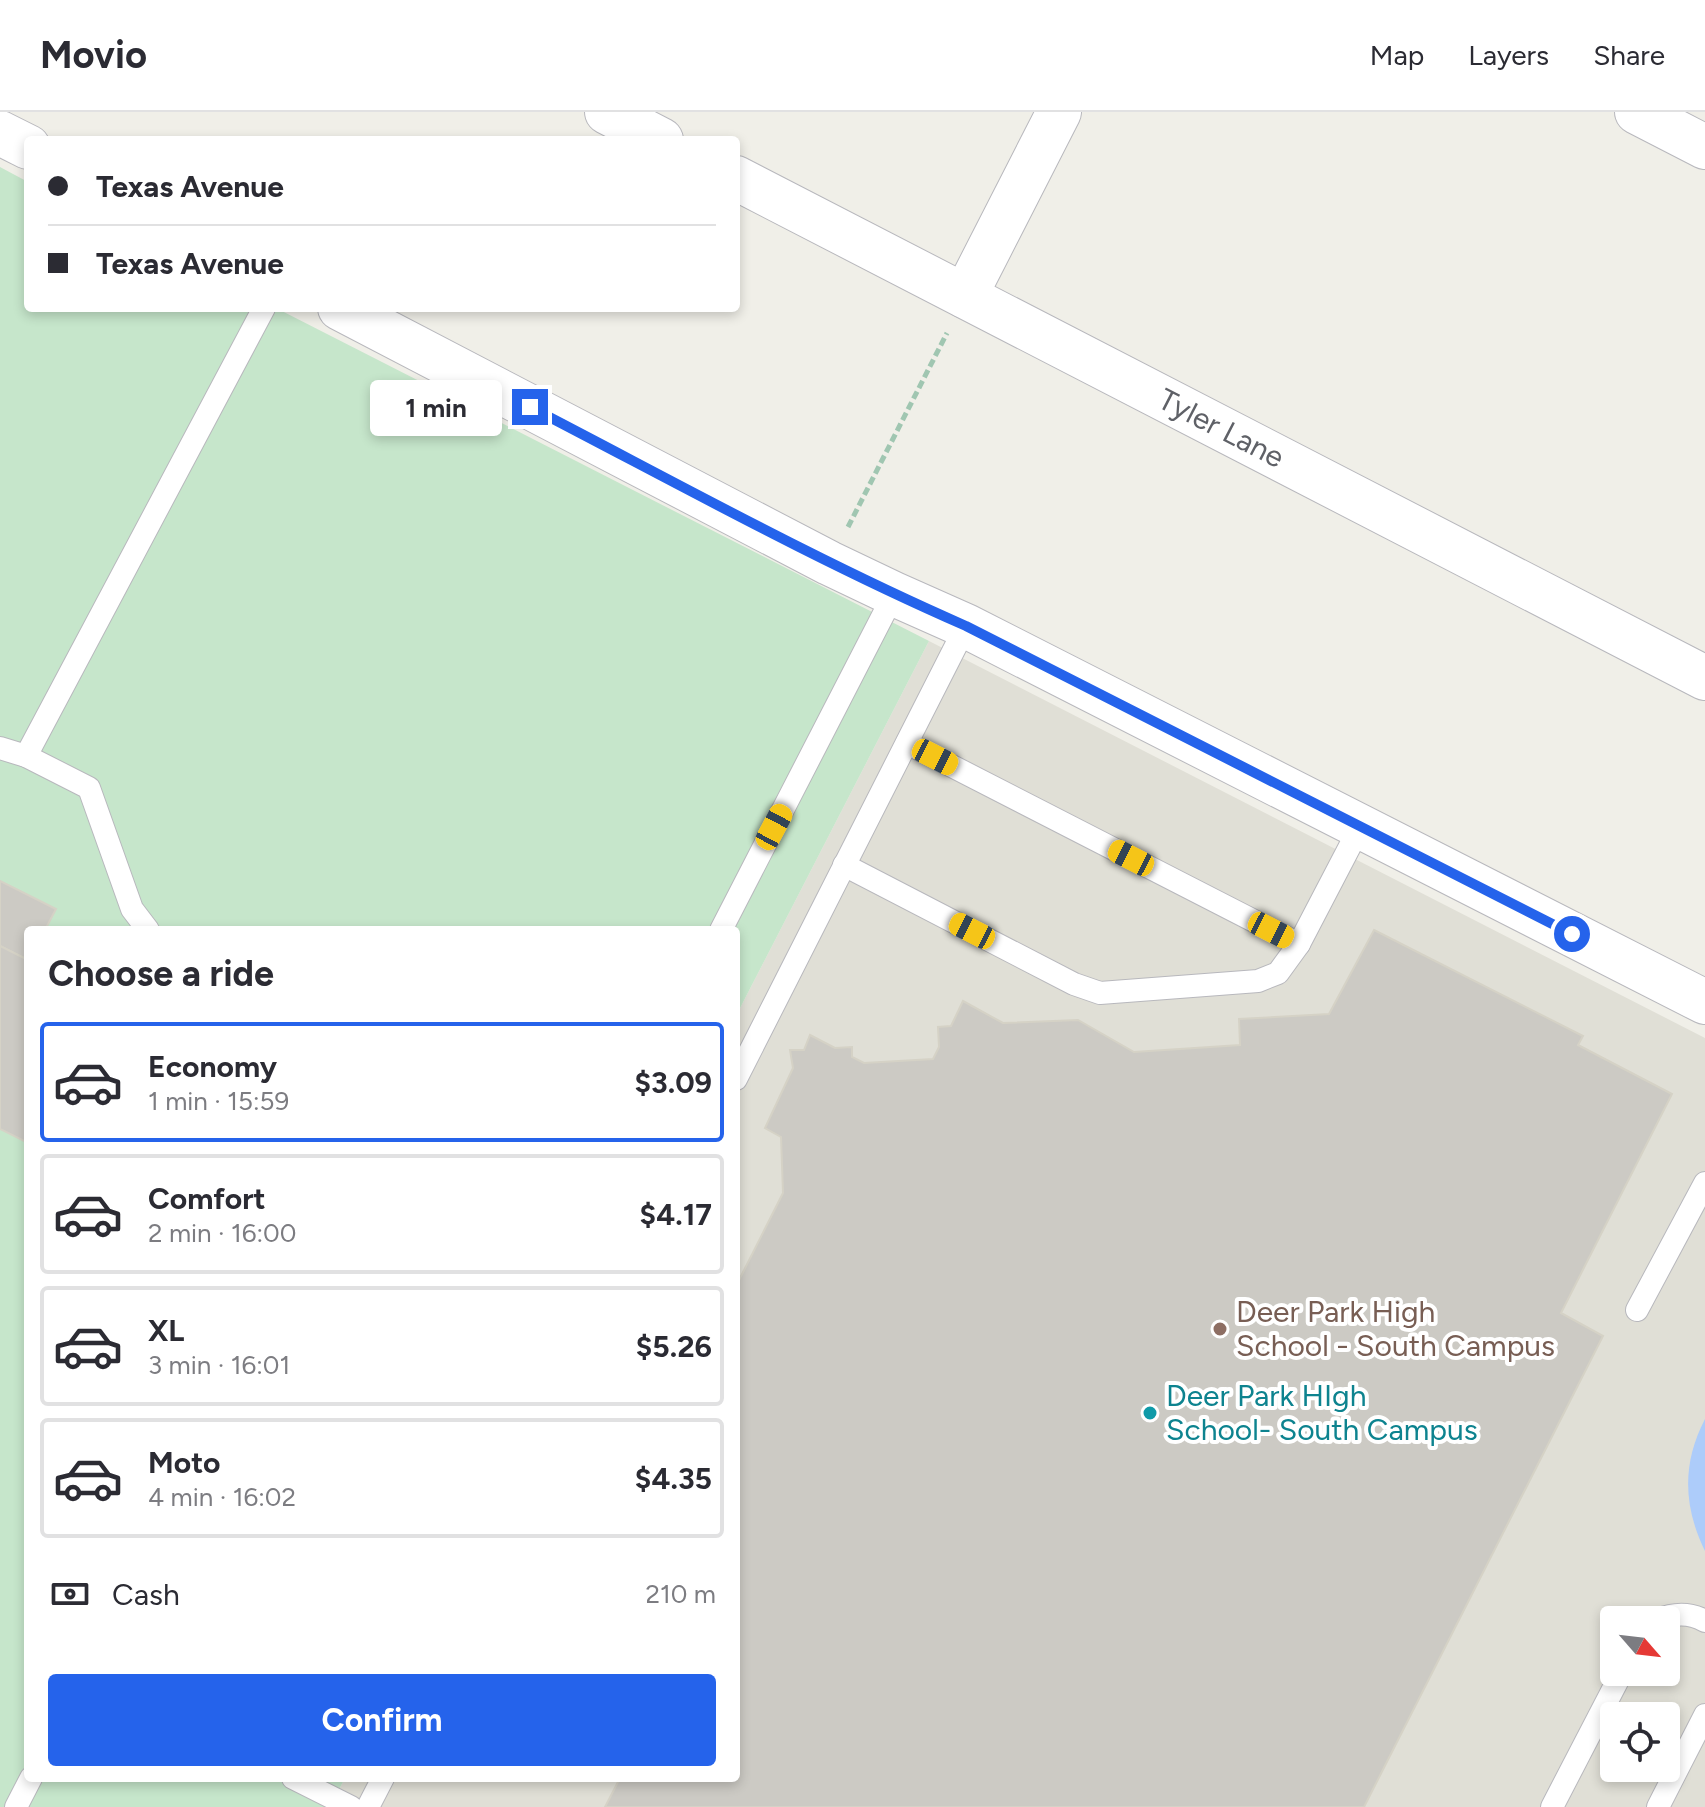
<!DOCTYPE html>
<html lang="en">
<head>
<meta charset="utf-8">
<style>
  body { margin:0; font-family:Figtree,sans-serif; background:#f2f2f3; color:#2b2b33; height:100vh; display:flex; flex-direction:column; font-size:30px; white-space:nowrap }
  * { box-sizing:border-box; margin:0 }
  p { font-size:26px; color:#7c7c81 }
  .icon { flex:none; width:44px; height:44px; fill:none; stroke:currentColor; stroke-width:2; stroke-linecap:round; stroke-linejoin:round }
  .map { position:relative; flex:1; overflow:hidden }
  .side { position:absolute; left:24px; top:814px; width:716px; height:856px; display:flex; flex-direction:column; background:#fff; border-radius:8px; box-shadow:0 4px 12px #0003 }
  .side>* { flex:none }
  .hud { position:absolute; left:24px; top:24px; width:716px; height:176px; border-radius:8px; box-shadow:0 4px 12px #0003; display:grid; align-content:center; height:176px; padding:0 24px; background:#fff }
  .needle { width:52px; rotate:118deg }
  .buttons { position:absolute; left:1600px; top:1494px; display:grid; gap:16px }
  .buttons a { display:grid; place-items:center; width:80px; height:80px; border-radius:8px; background:#fff; box-shadow:0 4px 12px #0003; font-size:40px }
  .end { position:absolute; width:36px; height:36px; margin:-18px; border:10px solid #2563eb; background:#fff; box-shadow:0 0 0 4px #fff }
  .from { border-radius:50% }
  .bubble { position:absolute; height:56px; border-radius:8px; background:#fff; box-shadow:0 4px 12px #0003; font-size:26px; font-weight:700; line-height:56px; text-align:center }
  .car { position:absolute; width:24px; height:48px; margin:-24px -12px; border-radius:10px; box-shadow:0 0 6px 2px #0007; background:linear-gradient(#f5c518 24%,#345 0 40%,#f5c518 0 76%,#345 0 86%,#f5c518 0) }
  .hud b { display:flex; align-items:center; gap:28px; height:76px; font-size:30px }
  .hud b+b { border-top:2px solid #e1e1e2 }
  .hud i { width:20px; height:20px; background:#2b2b33 }
  ul { padding:0; list-style:none }
  li { display:flex; align-items:center; gap:24px; height:120px; margin:0 16px 12px; padding:0 8px; border:4px solid #e1e1e2; border-radius:8px }
  li div { flex:1 }
  li b { display:block; font-size:30px }
  li em { font-style:normal; font-weight:700 }
  li.current { border-color:#2563eb }
  li>.icon { width:72px; height:72px; stroke-width:1.5 }
  h2 { padding:0 24px; font-size:36px; line-height:96px }
  .pay { display:flex; align-items:center; gap:20px; height:88px; padding:0 24px; font-size:30px }
  .pay p { margin-inline-start:auto }
  .primary-button { display:flex; gap:16px; margin-top:auto; padding:16px 24px }
  .primary-button a { flex:1; height:92px; border-radius:8px; background:#2563eb; color:#fff; font-size:32px; font-weight:700; line-height:92px; text-align:center }
  header { display:flex; align-items:center; gap:48px; box-sizing:border-box; height:112px; padding:0 40px; background:#fff; border-bottom:2px solid #e1e1e2 }
  header strong { font-size:38px }
  nav { display:flex; gap:44px; margin-inline-start:auto; font-size:28px }
  .map>svg:first-child { display:block }
</style>
</head>
<body>
<header>
<strong>Movio</strong>
<nav><a>Map</a><a>Layers</a><a>Share</a></nav>
</header>
<div class="map">
<svg width="1705" height="1695" viewBox="0 0 1705 1695">
  <rect width="100%" height="100%" fill="#f0efe8"/>
  <path fill="#e0dfd6" fill-rule="evenodd" d="M929,529l776,397v769h-1375l15,-29h391v-762zM1614,1508h52v52h-52zM1614,1604h52v52h-52z"/>
  <polygon fill="#c6e6cb" points="0,55 28,70 28,196 276,196 929,529 736,904 736,818 28,818 28,1666 345,1666 330,1695 0,1695"/>
  <path fill="#adccfa" d="M1705,1307v132c-22,-45 -23,-88 0,-132z"/>
  <g fill="#cccac4" stroke="#d5d2c6" stroke-width="2">
    <polygon points="0,769 56,797 45,818 28,818 28,848 0,834"/>
    <polygon points="1374,818 1583,924 1578,933 1672,982 1561,1201 1603,1224 1364,1695 605,1695 620,1666 736,1666 736,1382 738,1378 736,1377 736,1174 783,1081 781,1025 765,1016 793,956 790,938 804,938 810,923 835,936 852,935 852,945 864,951 933,947 939,935 938,915 951,914 963,889 1003,911 1078,908 1134,940 1240,933 1239,907 1329,902"/>
    <polygon points="0,834 28,848 28,1031 0,1017"/>
  </g>
  <g fill="none" stroke-linecap="round" stroke-linejoin="round">
    <defs>
      <g id="lane">
        <polyline points="907,631 1299,832"/>
        <polyline points="0,636 26,644 89,676 132,797 148,818"/>
        <polyline points="26,644 264,196"/>
        <polyline points="844,753 1074,872 1100,881 1258,869 1278,861 1299,832 1360,715"/>
        <polyline points="721,818 894,482"/>
        <polyline points="736,967 966,514"/>
        <polyline points="1637,1198 1705,1071"/>
        <path d="M1657,1508c17,-7 32,-8 48,1"/>
        <polyline points="293,1666 351,1695"/>
        <polyline points="16,1695 31,1666"/>
        <polyline points="368,1695 383,1666"/>
        <polyline points="1552,1695 1622,1560"/>
        <polyline points="1658,1695 1705,1603"/>
      </g>
      <g id="street">
        <polyline points="607,0 661,28"/>
        <polyline points="1637,0 1705,35"/>
        <polyline points="0,21 28,35"/>
        <path id="s1" d="M736,66l969,500"/>
        <polyline points="965,184 1059,0"/>
        <polyline points="340,196 829,451 894,482 966,514 1705,890"/>
      </g>
    </defs>
    <use href="#lane" stroke="#b8b8bd" stroke-width="24"/>
    <use href="#street" stroke="#b8b8bd" stroke-width="46"/>
    <polyline stroke="#a0c6b1" stroke-width="5" stroke-dasharray="8 4" stroke-linecap="butt" points="848,415 947,221"/>
    <use href="#lane" stroke="#fff" stroke-width="22"/>
    <use href="#street" stroke="#fff" stroke-width="44"/>
  </g>
  <g fill="none" stroke-linecap="round" stroke-linejoin="round">
    <path stroke="#2563eb" stroke-width="10" d="M530,295c145,75 287,154 436,219l606,308"/>
  </g>
  <circle fill="#8d6e63" stroke="#fff" stroke-width="3" cx="1220" cy="1217" r="8"/>
  <circle fill="#0f9aa8" stroke="#fff" stroke-width="3" cx="1150" cy="1301" r="8"/>
  <g text-anchor="middle" stroke-width="8" stroke-linejoin="round" paint-order="stroke">
    <g font-size="30" fill="#5f6167" stroke="#fff">
      <text dy="10" stroke="none"><textPath href="#s1" startOffset="546">Tyler Lane</textPath></text>
    </g>
    <g font-size="30" fill="#785e54" stroke="#fff" text-anchor="start">
      <text x="1236" y="1210">Deer Park High<tspan x="1236" dy="34">School - South Campus</tspan></text>
    </g>
    <g font-size="30" fill="#0d838f" stroke="#fff" text-anchor="start">
      <text x="1166" y="1294">Deer Park HIgh<tspan x="1166" dy="34">School- South Campus</tspan></text>
    </g>
  </g>
</svg>
<div class="buttons">
<a><svg class="needle" viewBox="-14 -14 28 28"><path d="M0-13l5 13h-10z" fill="#e53935"/><path d="M0 13l5-13h-10z" fill="#7c7c81"/></svg></a>
<a><svg class="icon" aria-label="locate" viewBox="0 0 24 24"><circle cx="12" cy="12" r="6"/><path d="M12 2v4M12 18v4M2 12h4M18 12h4"/></svg></a>
</div>
<i class="end from" style="left:1572px;top:822px"></i>
<i class="end" style="left:530px;top:295px"></i>
<div class="bubble" style="left:370px;top:268px;width:132px">1 min</div>
<i class="car" style="left:935px;top:645px;rotate:117deg"></i>
<i class="car" style="left:774px;top:715px;rotate:28deg"></i>
<i class="car" style="left:1131px;top:746px;rotate:297deg"></i>
<i class="car" style="left:1271px;top:818px;rotate:117deg"></i>
<i class="car" style="left:972px;top:819px;rotate:297deg"></i>
<div class="hud">
<b><i class="from"></i>Texas Avenue</b>
<b><i></i>Texas Avenue</b>
</div>
<section class="side">
<h2>Choose a ride</h2>
<ul>
<li class="current"><svg class="icon" aria-label="car" viewBox="0 0 24 24"><path d="M5 17H2v-5l4-1 3-4h7l3 4 3 1v5h-3M9 17h6M6 11h13"/><circle cx="7" cy="17" r="2"/><circle cx="17" cy="17" r="2"/></svg><div><b>Economy</b><p>1 min · 15:59</p></div><em>$3.09</em></li>
<li><svg class="icon" aria-label="car" viewBox="0 0 24 24"><path d="M5 17H2v-5l4-1 3-4h7l3 4 3 1v5h-3M9 17h6M6 11h13"/><circle cx="7" cy="17" r="2"/><circle cx="17" cy="17" r="2"/></svg><div><b>Comfort</b><p>2 min · 16:00</p></div><em>$4.17</em></li>
<li><svg class="icon" aria-label="car" viewBox="0 0 24 24"><path d="M5 17H2v-5l4-1 3-4h7l3 4 3 1v5h-3M9 17h6M6 11h13"/><circle cx="7" cy="17" r="2"/><circle cx="17" cy="17" r="2"/></svg><div><b>XL</b><p>3 min · 16:01</p></div><em>$5.26</em></li>
<li><svg class="icon" aria-label="car" viewBox="0 0 24 24"><path d="M5 17H2v-5l4-1 3-4h7l3 4 3 1v5h-3M9 17h6M6 11h13"/><circle cx="7" cy="17" r="2"/><circle cx="17" cy="17" r="2"/></svg><div><b>Moto</b><p>4 min · 16:02</p></div><em>$4.35</em></li>
</ul>
<div class="pay"><svg class="icon" aria-label="cash" viewBox="0 0 24 24"><path d="M3 7h18v10H3z"/><circle cx="12" cy="12" r="2"/></svg>Cash<p>210 m</p></div>
<div class="primary-button"><a>Confirm</a></div>
</section>
</div>
</body>
</html>
